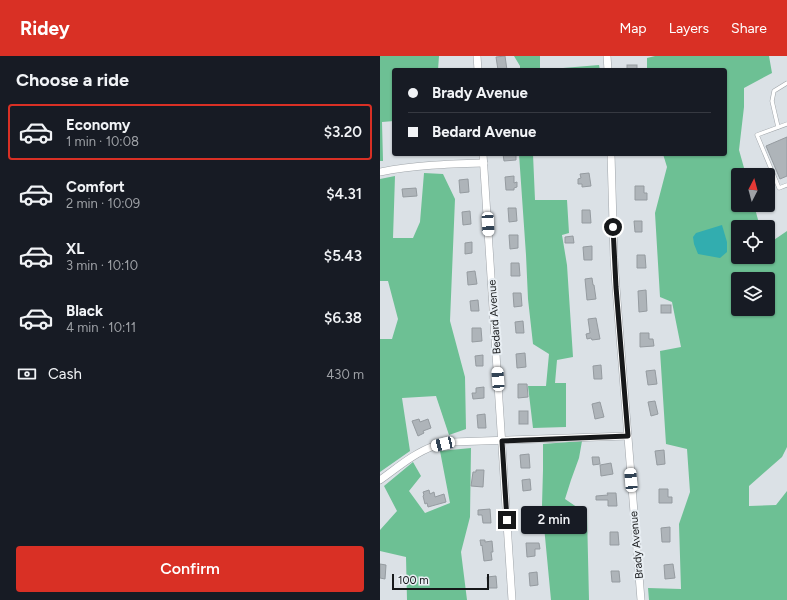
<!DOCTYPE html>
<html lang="en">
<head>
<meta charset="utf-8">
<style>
  body { margin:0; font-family:Figtree,sans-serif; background:#20242c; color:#f1f3f6; height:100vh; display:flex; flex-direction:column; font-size:15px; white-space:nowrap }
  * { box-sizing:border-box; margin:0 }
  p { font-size:13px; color:#9ea1a6 }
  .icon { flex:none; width:22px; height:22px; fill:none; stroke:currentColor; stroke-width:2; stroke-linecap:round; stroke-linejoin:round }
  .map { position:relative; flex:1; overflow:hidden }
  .details { display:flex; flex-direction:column; background:#171b24; width:380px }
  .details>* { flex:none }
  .top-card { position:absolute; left:12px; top:12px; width:335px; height:88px; border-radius:4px; box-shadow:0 1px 3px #0004; display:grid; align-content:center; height:88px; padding:0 16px; background:#171b24 }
  .needle { width:26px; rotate:6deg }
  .tools { position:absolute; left:351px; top:112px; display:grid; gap:8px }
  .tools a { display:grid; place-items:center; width:44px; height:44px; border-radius:4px; background:#171b24; box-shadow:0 1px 3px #0004; font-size:20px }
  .scale { position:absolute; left:12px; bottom:10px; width:97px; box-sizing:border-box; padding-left:4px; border:2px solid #16181a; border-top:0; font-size:11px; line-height:14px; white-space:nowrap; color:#16181a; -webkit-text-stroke:3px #e8eef3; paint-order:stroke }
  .end { position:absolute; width:18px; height:18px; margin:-9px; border:5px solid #16181a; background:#fff; box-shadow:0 0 0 2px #fff }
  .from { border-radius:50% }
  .bubble { position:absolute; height:28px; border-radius:4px; background:#171b24; box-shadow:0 1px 3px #0004; font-size:13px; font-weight:600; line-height:28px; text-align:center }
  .car { position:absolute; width:12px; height:24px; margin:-12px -6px; border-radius:5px; box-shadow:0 0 3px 1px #0007; background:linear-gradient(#fff 24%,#345 0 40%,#fff 0 76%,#345 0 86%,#fff 0) }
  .top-card b { display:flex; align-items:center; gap:14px; height:38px; font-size:15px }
  .top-card b+b { border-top:1px solid #363941 }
  .top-card i { width:10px; height:10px; background:#f1f3f6 }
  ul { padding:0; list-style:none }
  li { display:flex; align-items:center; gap:12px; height:56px; margin:0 8px 6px; padding:0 8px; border:2px solid transparent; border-radius:4px }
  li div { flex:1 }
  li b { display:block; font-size:15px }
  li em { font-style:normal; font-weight:600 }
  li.on { border-color:#d93025 }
  li>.icon { width:36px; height:36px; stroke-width:1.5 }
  h2 { padding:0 16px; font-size:18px; line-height:48px }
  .pay { display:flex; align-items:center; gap:10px; height:44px; padding:0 16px; font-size:15px }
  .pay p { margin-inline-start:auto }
  .primary-button { display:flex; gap:8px; margin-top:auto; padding:8px 16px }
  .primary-button a { flex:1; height:46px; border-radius:4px; background:#d93025; color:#fff; font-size:16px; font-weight:600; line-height:46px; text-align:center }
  header { display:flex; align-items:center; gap:24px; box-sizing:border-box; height:56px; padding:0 20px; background:#d93025; color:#fff }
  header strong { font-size:19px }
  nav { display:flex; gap:22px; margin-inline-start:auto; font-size:14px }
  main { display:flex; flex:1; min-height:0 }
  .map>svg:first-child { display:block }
</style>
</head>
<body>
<header>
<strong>Ridey</strong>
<nav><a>Map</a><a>Layers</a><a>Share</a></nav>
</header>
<main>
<section class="details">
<h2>Choose a ride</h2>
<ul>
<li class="on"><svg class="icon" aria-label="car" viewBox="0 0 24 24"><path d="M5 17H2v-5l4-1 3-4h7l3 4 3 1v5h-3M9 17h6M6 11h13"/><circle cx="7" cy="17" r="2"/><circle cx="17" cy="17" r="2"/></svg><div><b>Economy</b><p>1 min · 10:08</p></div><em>$3.20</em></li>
<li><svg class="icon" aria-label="car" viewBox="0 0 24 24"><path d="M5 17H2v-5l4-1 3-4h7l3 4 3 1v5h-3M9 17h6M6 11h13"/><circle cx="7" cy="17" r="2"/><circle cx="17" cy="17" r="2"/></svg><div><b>Comfort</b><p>2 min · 10:09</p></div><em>$4.31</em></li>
<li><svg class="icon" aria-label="car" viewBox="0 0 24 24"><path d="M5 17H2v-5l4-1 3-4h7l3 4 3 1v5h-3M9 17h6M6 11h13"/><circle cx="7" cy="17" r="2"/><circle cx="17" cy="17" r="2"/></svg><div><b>XL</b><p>3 min · 10:10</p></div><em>$5.43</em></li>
<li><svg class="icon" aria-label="car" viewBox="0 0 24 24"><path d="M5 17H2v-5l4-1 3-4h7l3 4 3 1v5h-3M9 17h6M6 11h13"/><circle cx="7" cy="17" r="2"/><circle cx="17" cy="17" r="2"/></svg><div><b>Black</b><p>4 min · 10:11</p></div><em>$6.38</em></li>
</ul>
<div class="pay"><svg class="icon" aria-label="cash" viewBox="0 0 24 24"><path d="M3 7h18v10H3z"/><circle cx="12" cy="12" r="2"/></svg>Cash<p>430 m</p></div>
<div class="primary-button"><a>Confirm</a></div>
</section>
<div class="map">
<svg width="407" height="544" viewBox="0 0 407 544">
  <rect width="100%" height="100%" fill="#dbe1e6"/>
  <g fill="#6dc094" fill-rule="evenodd">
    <polygon points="0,0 59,0 58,14 14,14 14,65 2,66 3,105 0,105"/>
    <polygon points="134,0 160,0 160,14 140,14 140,10"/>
    <path d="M275,0h114l3,17 -28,15v19l-5,43 7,25h-8v30h16l6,22h-22v30h30v-13l19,-13v216l-5,10 -33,29v20l27,-1 11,-14v109h-138l-1,-12 33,1 -2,-65 11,-32 -3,-43 -21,-5 -6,-93 21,-4 -9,-45 -12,-5 -5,-84 12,-46 -4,-13h62v-84h-78v-12zM358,223h30v30h-30z"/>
    <polygon points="219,9 220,14 183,14 183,12"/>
    <polygon points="139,98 153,98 155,144 187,144 189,177 182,179 187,209 193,301 177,304 175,327 186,327 186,371 153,372 148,330 166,330 169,298 153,288 148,243 146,199"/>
    <polygon points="44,117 63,118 75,143 70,265 85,321 86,373 69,379 56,340 22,342 30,395 0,416 0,283 12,283 18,263 8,225 0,225 0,123 15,120 13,182 33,182 40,166"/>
    <polygon points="202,385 199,402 191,424 185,443 207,458 209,544 171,544 162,449 163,414 163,388"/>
    <polygon points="91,392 90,461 81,496 87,544 27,544 26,501 0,495 0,474 17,455 4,430 33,406 41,420 29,435 45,457 70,447 60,395"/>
  </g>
  <polygon fill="#32adaf" points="342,169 347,186 347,196 340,202 318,198 314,188 313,181 316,177"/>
  <g fill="#aeb4b9" stroke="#959ba0">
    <polygon points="125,0 127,14 118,14 116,1"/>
    <rect x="247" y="9" width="10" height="5"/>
    <polygon points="407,81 407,120 400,123 386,90"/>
    <polygon points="123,98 136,99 136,104 124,105"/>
    <polygon points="209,117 211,130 202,131 202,128 198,128 198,123 201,122 200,118"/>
    <polygon points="134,120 134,127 137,126 137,131 134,132 134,134 126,134 125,121"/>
    <polygon points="88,123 89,136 80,137 79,124"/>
    <polygon points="255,130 264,130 264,137 267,137 267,144 255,144"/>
    <polygon points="36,132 37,140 23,141 22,133"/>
    <polygon points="128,152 136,152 137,165 129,166"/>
    <polygon points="202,154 210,154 211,167 202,167"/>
    <polygon points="90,155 91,168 83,169 82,156"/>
    <polygon points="254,165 262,165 262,176 255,176"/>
    <polygon points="129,179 138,179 138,192 130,193"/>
    <polygon points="193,180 194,187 185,187 185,181"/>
    <polygon points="92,186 92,197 85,198 85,187"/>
    <polygon points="212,190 212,204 204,204 203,191"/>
    <polygon points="257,199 265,199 266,212 257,212"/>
    <polygon points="131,207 139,207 140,220 131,220"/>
    <polygon points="95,215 97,228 88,229 87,216"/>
    <polygon points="212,222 213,229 214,229 216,243 207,244 205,223"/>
    <polygon points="266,234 267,255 259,256 258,235"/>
    <polygon points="133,237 141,237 142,250 134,251"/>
    <polygon points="98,244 99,255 91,255 90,245"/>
    <rect x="281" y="249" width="10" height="8"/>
    <polygon points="216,262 220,283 212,284 211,282 207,283 206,278 210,277 208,263"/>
    <polygon points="143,265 144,277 136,277 135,266"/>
    <polygon points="92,272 101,272 102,285 92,286"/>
    <polygon points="260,277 269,277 269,283 273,283 274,290 260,291"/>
    <polygon points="145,297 146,311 137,312 136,298"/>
    <polygon points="103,299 103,310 96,310 95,300"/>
    <polygon points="221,309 222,323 214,323 213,310"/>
    <polygon points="275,314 277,328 268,329 266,315"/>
    <polygon points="138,328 147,328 148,341 138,342"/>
    <polygon points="104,331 104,342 93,343 92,337 96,337 96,332"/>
    <polygon points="275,345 278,358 271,360 268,346"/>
    <polygon points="220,346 224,361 215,363 212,348"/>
    <rect x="139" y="355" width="9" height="13"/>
    <polygon points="105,358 106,372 98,372 97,359"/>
    <polygon points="39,363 40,366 48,363 51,372 43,375 44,377 38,380 32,365"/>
    <polygon points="284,394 285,408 277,409 275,395"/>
    <polygon points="149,398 150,412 141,412 140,399"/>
    <polygon points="212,401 219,401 220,408 213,409"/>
    <polygon points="231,407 233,418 221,420 220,409"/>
    <polygon points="96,414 104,414 103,431 91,430 93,416 96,416"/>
    <polygon points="150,423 151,434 143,435 142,424"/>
    <polygon points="279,433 288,433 288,441 292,441 292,447 279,447"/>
    <polygon points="49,434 50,438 54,436 55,441 64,438 66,446 48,451 47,447 45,448 43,440 44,439 43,436"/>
    <polygon points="227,437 236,437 237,450 228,450 228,444 216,444 216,440 228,439"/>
    <polygon points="110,453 111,467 103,467 102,459 98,459 98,454"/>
    <polygon points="144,456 152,456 153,469 144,470"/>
    <polygon points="290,471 290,486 282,486 281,472"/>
    <polygon points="230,476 238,476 239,489 230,489"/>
    <polygon points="100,484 105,484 105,486 112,485 113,496 111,496 112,504 104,505 102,489 101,490"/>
    <polygon points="146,487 159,487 160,493 155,493 155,500 147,501"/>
    <polygon points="0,508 6,509 5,523 0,522"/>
    <polygon points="293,508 295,522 285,523 284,509"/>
    <polygon points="231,515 239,515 240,526 232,526"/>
    <polygon points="157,516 158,529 150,530 149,517"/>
    <polygon points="116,520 117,532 108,532 107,521"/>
  </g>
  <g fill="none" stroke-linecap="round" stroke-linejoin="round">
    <defs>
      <g id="lane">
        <polyline points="407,68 377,79 399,132 407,129"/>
        <polyline points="398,71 392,45 394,35 407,27"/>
      </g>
      <g id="street">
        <polyline points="97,0 98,14"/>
        <polyline points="227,0 228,14"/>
        <polyline points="103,98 132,544"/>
        <polyline points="231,98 234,202 236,231 261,544"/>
        <path d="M0,116c34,-7 70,-8 104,-9"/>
        <path d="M0,424c17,-12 34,-27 54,-34 6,-1 13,-2 19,-4l175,-6"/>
      </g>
    </defs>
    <use href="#lane" stroke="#9fa4a9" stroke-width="4.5"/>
    <use href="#street" stroke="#9fa4a9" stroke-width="8"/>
    <use href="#lane" stroke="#fff" stroke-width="3.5"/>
    <use href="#street" stroke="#fff" stroke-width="7"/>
  </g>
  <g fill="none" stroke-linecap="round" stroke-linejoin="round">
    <polyline stroke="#16181a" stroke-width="5" points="127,464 122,385 248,380 236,231 233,171"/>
  </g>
  <g text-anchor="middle" stroke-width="4" stroke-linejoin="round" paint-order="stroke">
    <g font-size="11" fill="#16181a" stroke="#e8eef3">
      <text transform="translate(114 261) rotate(-94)" y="4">Bedard Avenue</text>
      <text transform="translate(256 489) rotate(-95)" y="4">Brady Avenue</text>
    </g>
  </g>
</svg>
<div class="tools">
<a><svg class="needle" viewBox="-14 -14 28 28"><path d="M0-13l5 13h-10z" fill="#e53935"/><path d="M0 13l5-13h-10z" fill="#9ea1a6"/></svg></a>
<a><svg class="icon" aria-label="locate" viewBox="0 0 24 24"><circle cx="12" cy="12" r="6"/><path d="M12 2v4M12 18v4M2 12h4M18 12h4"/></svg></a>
<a><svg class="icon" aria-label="layers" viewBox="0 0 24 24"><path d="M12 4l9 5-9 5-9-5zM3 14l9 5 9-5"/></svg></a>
</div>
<div class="scale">100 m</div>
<i class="end from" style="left:233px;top:171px"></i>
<i class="end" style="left:127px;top:464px"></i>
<div class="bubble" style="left:141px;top:450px;width:66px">2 min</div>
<i class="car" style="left:108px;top:168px;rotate:177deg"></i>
<i class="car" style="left:118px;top:323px;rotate:356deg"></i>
<i class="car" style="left:63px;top:388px;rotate:257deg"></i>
<i class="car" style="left:251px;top:424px;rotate:355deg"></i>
<div class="top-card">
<b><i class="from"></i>Brady Avenue</b>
<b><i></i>Bedard Avenue</b>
</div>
</div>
</main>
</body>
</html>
